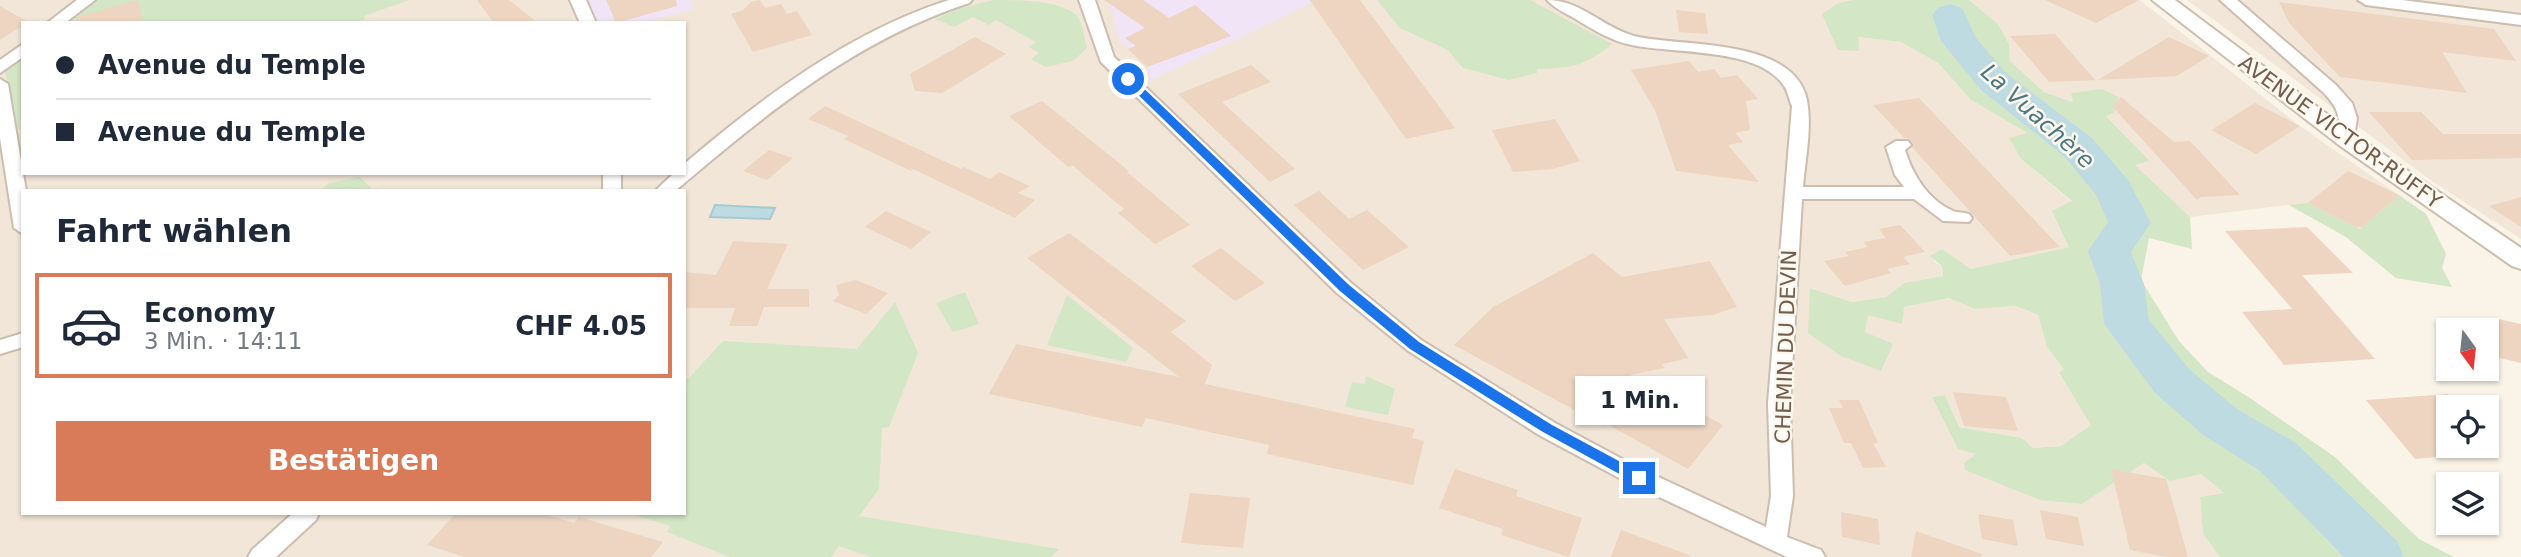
<!DOCTYPE html>
<html lang="de">
<head>
<meta charset="utf-8">
<style>
  body { margin:0; font-family:"DejaVu Sans",sans-serif; background:#f2f2f3; color:#1f2937; height:100vh; display:flex; flex-direction:column; font-size:26px; white-space:nowrap }
  * { box-sizing:border-box; margin:0 }
  p { font-size:23px; color:#747a83 }
  .icon { flex:none; width:38px; height:38px; fill:none; stroke:currentColor; stroke-width:2; stroke-linecap:round; stroke-linejoin:round }
  .map { position:relative; flex:1; overflow:hidden }
  .details { position:absolute; left:21px; top:189px; width:665px; height:326px; display:flex; flex-direction:column; background:#fff; border-radius:0px; box-shadow:0 2px 5px #0004 }
  .details>* { flex:none }
  .guide { position:absolute; left:21px; top:21px; width:665px; height:154px; border-radius:0px; box-shadow:0 2px 5px #0004; display:grid; align-content:center; height:154px; padding:0 35px; background:#fff }
  .needle { width:46px; rotate:165deg }
  .buttons { position:absolute; left:2436px; top:318px; display:grid; gap:14px }
  .buttons a { display:grid; place-items:center; width:63px; height:63px; border-radius:0px; background:#fff; box-shadow:0 2px 5px #0004; font-size:35px }
  .end { position:absolute; width:32px; height:32px; margin:-16px; border:9px solid #1a73e8; background:#fff; box-shadow:0 0 0 4px #fff }
  .from { border-radius:50% }
  .bubble { position:absolute; height:49px; border-radius:0px; background:#fff; box-shadow:0 2px 5px #0004; font-size:23px; font-weight:800; line-height:49px; text-align:center }
  .guide b { display:flex; align-items:center; gap:24px; height:66px; font-size:26px }
  .guide b+b { border-top:2px solid #e0e1e3 }
  .guide i { width:18px; height:18px; background:#1f2937 }
  ul { padding:0; list-style:none }
  li { display:flex; align-items:center; gap:21px; height:105px; margin:0 14px 10px; padding:0 21px; border:4px solid #e0e1e3; border-radius:0px }
  li div { flex:1 }
  li b { display:block; font-size:26px }
  li em { font-style:normal; font-weight:800 }
  li.current { border-color:#d97b58 }
  li>.icon { width:63px; height:63px; stroke-width:1.5 }
  h2 { padding:0 35px; font-size:32px; line-height:84px }
  .cta { display:flex; gap:14px; margin-top:auto; padding:14px 35px }
  .cta a { flex:1; height:80px; border-radius:0px; background:#d97b58; color:#fff; font-size:28px; font-weight:800; line-height:80px; text-align:center }
  .map>svg:first-child { display:block }
</style>
</head>
<body>
<div class="map">
<svg width="2521" height="557" viewBox="0 0 2521 557">
  <rect width="100%" height="100%" fill="#faf4e8"/>
  <g fill="#f1e6d7" fill-rule="evenodd">
    <path d="M0,0h1853l-15,3 -7,5 26,29 44,5 37,21 33,37 57,34 -19,4 12,21 51,43 -3,45 -98,22 -30,-20 -5,5 -2,8 8,4 1,10 -39,7 -18,14 -34,5 -42,-14 55,44 2,-17 82,-17 26,11 41,-3 22,9 9,32 18,22 -6,5 33,51 -31,21 -28,2 -11,-10 -63,-11 -14,-32 -12,2 25,51 19,6 105,50 62,-41 26,17 31,-6 24,19 -25,4 3,37 17,23h-2220zM23,23h661v150h-661zM23,191h661v322h-661z"/>
    <polygon points="1969,0 2140,0 2300,126 2426,214 2446,254 2442,268 2452,287 2396,278 2346,237 2289,205 2190,217 2135,165 2150,161 2106,116 2071,94 2074,102 2044,92 2009,61 2009,44 1998,24"/>
    <polygon points="2187,0 2521,0 2521,239 2432,181"/>
  </g>
  <g fill="#f1e4f7">
    <polygon points="586,0 690,0 694,9 642,23 596,23"/>
    <polygon points="1106,0 1318,0 1150,81 1147,67 1119,39 1110,4"/>
  </g>
  <g fill="#d3e7c7">
    <polygon points="97,0 409,0 364,16 365,19 354,23 62,23"/>
    <path d="M994,0c24,0 68,0 83,16 6,8 7,22 10,32l-14,13 -27,6 -15,-8 8,-6 -10,-6 7,-5 -40,-22 -7,5 -16,-8 -19,10 -19,-8 26,-11z"/>
    <path d="M1377,0h153l82,44c-27,22 -40,24 -75,25v4l-28,7 -46,-12 -15,-18 -48,-22z"/>
    <polygon points="1853,0 1969,0 1998,24 2009,44 2010,61 2044,92 2073,102 2071,93 2102,89 2118,97 2115,112 2106,116 2150,161 2135,165 2190,217 2192,249 2149,238 2141,280 2179,341 2208,372 2250,398 2335,457 2419,539 2454,557 2220,557 2203,534 2200,497 2224,493 2201,474 2170,481 2144,463 2082,504 2040,500 1965,470 1964,463 1976,454 1958,449 1932,397 1945,395 1959,427 2022,438 2033,448 2061,446 2091,425 2059,373 2064,369 2047,347 2038,315 2016,306 1975,309 1949,298 1904,307 1902,324 1868,315 1865,332 1893,344 1881,371 1841,356 1808,333 1810,288 1852,302 1886,297 1904,283 1943,276 1942,266 1930,256 1942,249 1971,269 2069,247 2052,211 2072,201 2021,159 2009,138 2027,133 1971,100 1938,63 1901,42 1858,37 1859,51 1838,50 1822,14 1838,3"/>
    <polygon points="23,57 23,128 18,130 5,72"/>
    <polygon points="360,177 374,191 320,191 329,183"/>
    <polygon points="2399,195 2426,214 2446,254 2442,268 2452,287 2396,278 2346,237 2289,205 2308,203 2360,229"/>
    <polygon points="965,292 979,324 953,332 936,303"/>
    <polygon points="1067,295 1133,348 1126,362 1047,345"/>
    <polygon points="895,302 918,353 889,427 882,428 879,489 859,516 1059,549 1051,557 871,557 839,546 831,557 730,557 667,532 670,526 629,513 684,513 684,379 688,379 723,341 857,349"/>
    <polygon points="1366,376 1395,389 1388,415 1345,407 1352,382 1365,384"/>
  </g>
  <polygon fill="#bedbe2" stroke="#a5cad3" stroke-width="2" points="715,205 775,208 770,219 710,217"/>
  <g fill="none" stroke-linecap="round" stroke-linejoin="round">
    <polygon fill="#bedbe2" fill-rule="evenodd" points="1950,4 1962,8 1976,38 2007,74 2092,138 2128,180 2151,223 2131,252 2144,284 2149,320 2189,369 2237,409 2296,443 2397,541 2404,557 2344,557 2260,471 2203,435 2155,393 2104,324 2100,284 2088,251 2108,222 2096,195 2064,156 1981,90 1941,41 1932,15 1938,8"/>
  </g>
  <g fill="#edd5c2">
    <polygon points="137,0 143,19 130,23 77,23 77,17"/>
    <polygon points="477,0 509,0 538,23 494,23"/>
    <polygon points="606,0 676,0 677,6 616,23"/>
    <polygon points="760,0 765,8 781,4 787,14 797,11 812,35 753,52 731,14 743,10 751,2"/>
    <polygon points="1104,0 1143,0 1169,18 1195,5 1231,36 1147,67 1128,49 1136,46 1125,38 1145,28"/>
    <polygon points="1310,0 1360,0 1455,128 1406,139"/>
    <polygon points="2045,0 2139,0 2096,23"/>
    <polygon points="2279,2 2494,29 2516,61 2442,52 2467,93 2340,77 2289,23"/>
    <polygon points="0,6 28,22 0,40"/>
    <polygon points="1676,10 1705,13 1708,34 1679,32"/>
    <polygon points="2055,34 2095,80 2049,82 2010,36"/>
    <polygon points="975,37 1006,54 942,93 915,91 910,74"/>
    <polygon points="2169,37 2209,56 2177,76 2098,80"/>
    <polygon points="1689,61 1698,72 1714,69 1721,78 1737,75 1758,99 1746,101 1750,130 1735,133 1743,142 1728,145 1759,182 1676,171 1655,110 1631,70"/>
    <polygon points="1251,65 1271,82 1222,102 1295,169 1270,182 1178,94"/>
    <polygon points="2121,97 2174,142 2190,141 2240,195 2201,197 2197,200 2112,106"/>
    <polygon points="1919,98 2060,247 2010,256 1912,147 1910,139 1904,138 1873,105"/>
    <polygon points="1042,101 1129,171 1127,172 1190,225 1155,244 1118,213 1124,209 1072,165 1068,167 1009,116"/>
    <polygon points="2255,103 2300,126 2256,154 2211,130"/>
    <polygon points="825,106 961,169 964,167 990,179 999,172 1030,186 1018,193 1035,200 1015,218 913,169 911,171 844,139 848,136 808,119"/>
    <polygon points="2369,112 2421,112 2443,134 2521,134 2521,158 2412,160"/>
    <polygon points="1555,119 1580,161 1553,169 1513,172 1492,130"/>
    <polygon points="769,150 793,158 767,180 743,171"/>
    <polygon points="2348,171 2399,195 2362,227 2356,227 2308,203"/>
    <polygon points="1319,191 1349,219 1367,210 1409,247 1363,270 1294,205"/>
    <polygon points="2521,197 2521,227 2489,206"/>
    <polygon points="886,211 931,232 911,249 865,227"/>
    <polygon points="1900,225 1925,252 1903,257 1910,264 1887,269 1891,273 1845,286 1824,261 1849,256 1845,252 1868,247 1864,242 1886,238 1879,229"/>
    <polygon points="2307,227 2353,273 2302,275 2375,359 2284,365 2242,312 2292,309 2225,231"/>
    <polygon points="1069,233 1186,321 1171,332 1212,365 1205,384 1415,429 1412,438 1424,441 1413,485 1267,454 1269,445 1146,418 1142,427 989,394 1016,344 1179,377 1027,258"/>
    <polygon points="733,241 788,244 767,289 809,289 809,307 764,307 757,326 729,326 735,308 684,308 684,272 716,275"/>
    <polygon points="1221,248 1265,283 1235,301 1191,266"/>
    <polygon points="1593,253 1622,277 1710,261 1737,307 1713,315 1664,319 1688,358 1662,364 1665,368 1630,375 1723,425 1688,469 1607,424 1604,426 1454,345 1493,307"/>
    <polygon points="856,280 888,293 866,314 833,301 839,295 836,285"/>
    <polygon points="2494,318 2521,324 2521,363 2487,355 2487,325 2497,328"/>
    <polygon points="1953,392 2006,397 2018,431 1964,426"/>
    <polygon points="2448,394 2448,456 2415,459 2366,400"/>
    <polygon points="1839,400 1859,400 1878,443 1873,443 1886,467 1863,468 1851,443 1844,443 1829,408 1843,408"/>
    <polygon points="1455,469 1518,490 1516,496 1582,518 1569,557 1501,535 1503,529 1439,508"/>
    <polygon points="2111,469 2166,479 2188,557 2167,557 2130,550"/>
    <polygon points="1190,493 1250,498 1243,548 1181,543"/>
    <polygon points="2040,510 2078,517 2084,546 2046,539"/>
    <polygon points="1841,512 1878,519 1880,545 1842,537"/>
    <polygon points="456,513 541,513 574,523 579,517 663,542 651,557 465,557 427,545"/>
    <polygon points="1978,514 2013,520 2018,546 1982,539"/>
    <polygon points="1621,530 1689,555 1689,557 1611,557"/>
    <polygon points="1916,531 1982,554 1981,557 1911,557"/>
  </g>
  <g fill="none" stroke-linecap="round" stroke-linejoin="round">
    <defs>
      <g id="street">
        <polygon points="77,0 95,0 65,23 47,23"/>
        <polygon points="570,0 586,0 596,23 580,23"/>
        <path d="M949,0h23l-3,3c-113,37 -204,111 -294,188h-20l19,-18h10v-9c79,-67 165,-132 265,-164z"/>
        <path d="M1079,0h16l19,57 237,226 70,57 134,83 84,45 127,59 5,-31 -3,-93 24,-297c-3,-6 -4,-15 -8,-20 -25,-39 -111,-32 -152,-41 -21,-4 -40,-16 -58,-27 -9,-5 -20,-10 -27,-18 34,0 55,27 87,36 49,12 168,0 174,71 3,26 -3,55 -5,80h101l-9,-12 -9,-28 10,-6h12l3,4 -6,5c8,25 22,49 48,61 4,2 11,1 16,3l3,4 -3,4 -26,-1 -29,-22h-112l-12,204 3,93 -6,41 34,13 4,7h-38l-164,-77 -84,-45 -132,-85 -70,-57 -236,-231z"/>
        <path d="M2220,0h17l99,85 16,18 5,15 -4,26 -6,1 -9,-5c3,-22 1,-31 -14,-47z"/>
        <polygon points="2358,0 2402,0 2521,15 2521,25 2366,5"/>
        <polygon points="23,44 23,57 0,73 0,60"/>
        <polygon points="0,79 8,84 26,191 23,191 23,234 14,228 0,138"/>
        <rect x="603" y="173" width="18" height="18"/>
        <polygon points="23,333 23,347 0,354 0,340"/>
        <polygon points="293,513 319,513 316,520 276,557 248,557 252,550"/>
      </g>
      <polygon id="secondary" points="2152,0 2175,0 2355,135 2521,248 2521,269 2512,266 2339,145"/>
    </defs>
    <use href="#street" stroke="#ccbdaf" stroke-width="4"/>
    <use href="#secondary" stroke="#cebdac" stroke-width="4"/>
    <use href="#street" fill="#fff" fill-rule="evenodd"/>
    <use href="#secondary" fill="#fff" fill-rule="evenodd"/>
  </g>
  <polygon fill="#1a73e8" points="1125,77 1132,77 1349,285 1419,342 1552,425 1643,474 1643,482 1634,482 1543,432 1410,349 1340,291 1125,82"/>
  <g text-anchor="middle" stroke-width="5" stroke-linejoin="round" paint-order="stroke">
    <g font-size="21" fill="#725d4e" stroke="#fdf8ee">
      <text transform="translate(2340 132) rotate(36)" y="7">AVENUE VICTOR-RUFFY</text>
      <text transform="translate(1786 347) rotate(-88)" y="7">CHEMIN DU DEVIN</text>
    </g>
    <g font-size="23" font-style="italic" fill="#4a7783" stroke="#fdf8ee">
      <text transform="translate(2038 116) rotate(42)" y="8">La Vuachère</text>
    </g>
  </g>
</svg>
<div class="buttons">
<a><svg class="needle" viewBox="-14 -14 28 28"><path d="M0-13l5 13h-10z" fill="#e53935"/><path d="M0 13l5-13h-10z" fill="#747a83"/></svg></a>
<a><svg class="icon" aria-label="locate" viewBox="0 0 24 24"><circle cx="12" cy="12" r="6"/><path d="M12 2v4M12 18v4M2 12h4M18 12h4"/></svg></a>
<a><svg class="icon" aria-label="layers" viewBox="0 0 24 24"><path d="M12 4l9 5-9 5-9-5zM3 14l9 5 9-5"/></svg></a>
</div>
<i class="end from" style="left:1128px;top:79px"></i>
<i class="end" style="left:1639px;top:478px"></i>
<div class="bubble" style="left:1575px;top:376px;width:130px">1 Min.</div>
<div class="guide">
<b><i class="from"></i>Avenue du Temple</b>
<b><i></i>Avenue du Temple</b>
</div>
<section class="details">
<h2>Fahrt wählen</h2>
<ul>
<li class="current"><svg class="icon" aria-label="car" viewBox="0 0 24 24"><path d="M5 17H2v-5l4-1 3-4h7l3 4 3 1v5h-3M9 17h6M6 11h13"/><circle cx="7" cy="17" r="2"/><circle cx="17" cy="17" r="2"/></svg><div><b>Economy</b><p>3 Min. · 14:11</p></div><em>CHF 4.05</em></li>
</ul>
<div class="cta"><a>Bestätigen</a></div>
</section>
</div>
</body>
</html>
